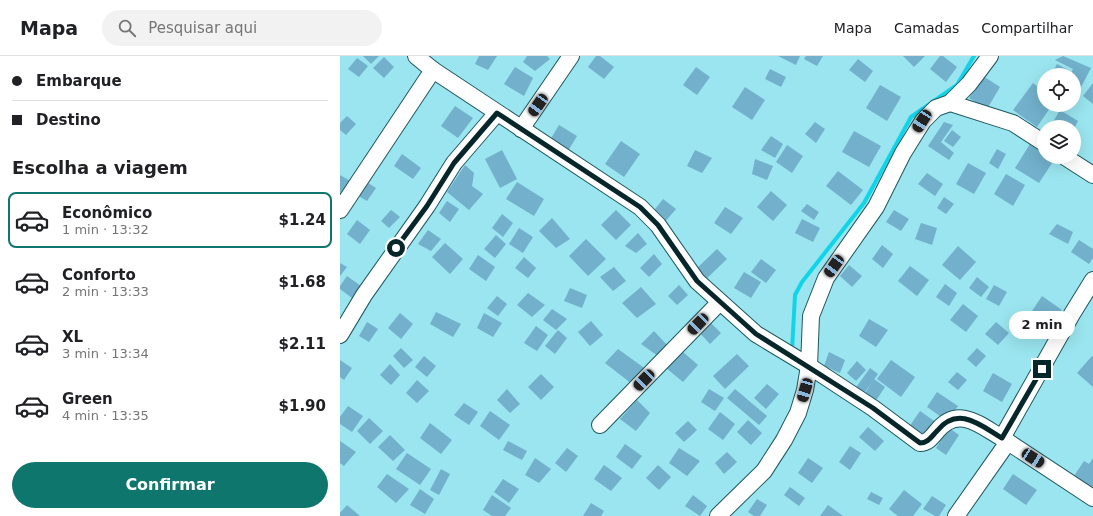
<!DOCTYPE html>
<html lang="pt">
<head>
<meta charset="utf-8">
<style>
  body { margin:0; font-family:"DejaVu Sans",sans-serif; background:#f2f2f2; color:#202124; height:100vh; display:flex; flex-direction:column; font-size:15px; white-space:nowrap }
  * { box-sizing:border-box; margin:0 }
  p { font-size:13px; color:#757577 }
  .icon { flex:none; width:22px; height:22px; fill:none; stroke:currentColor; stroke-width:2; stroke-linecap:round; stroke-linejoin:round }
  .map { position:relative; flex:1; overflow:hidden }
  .side { display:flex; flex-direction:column; background:#fff; width:340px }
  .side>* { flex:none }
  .guide { display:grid; align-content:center; height:88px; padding:0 12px; background:#fff }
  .tools { position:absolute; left:697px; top:12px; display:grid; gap:8px }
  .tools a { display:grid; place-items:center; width:44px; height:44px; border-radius:50%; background:#fff; box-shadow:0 4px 16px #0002; font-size:20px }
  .end { position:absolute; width:18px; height:18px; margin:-9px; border:5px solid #06262a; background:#fff; box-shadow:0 0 0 2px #fff }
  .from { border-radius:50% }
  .bubble { position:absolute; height:28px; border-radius:14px; background:#fff; box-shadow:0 4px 16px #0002; font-size:13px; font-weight:700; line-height:28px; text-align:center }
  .car { position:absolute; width:12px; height:24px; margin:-12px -6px; border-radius:5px; box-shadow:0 0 3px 1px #0007; background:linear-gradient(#222 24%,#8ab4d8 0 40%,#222 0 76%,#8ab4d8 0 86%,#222 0) }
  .guide b { display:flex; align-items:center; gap:14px; height:38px; font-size:15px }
  .guide b+b { border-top:1px solid #e0e0e0 }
  .guide i { width:10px; height:10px; background:#202124 }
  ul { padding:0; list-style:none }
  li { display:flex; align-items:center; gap:12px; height:56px; margin:0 8px 6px; padding:0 4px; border:2px solid transparent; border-radius:8px }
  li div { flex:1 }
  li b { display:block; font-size:15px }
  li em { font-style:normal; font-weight:700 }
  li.current { border-color:#0f766e }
  li>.icon { width:36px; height:36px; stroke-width:1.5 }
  h2 { padding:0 12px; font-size:18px; line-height:48px }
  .cta { display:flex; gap:8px; margin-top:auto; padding:8px 12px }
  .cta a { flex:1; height:46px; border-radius:24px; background:#0f766e; color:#fff; font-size:16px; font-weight:700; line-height:46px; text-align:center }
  header { display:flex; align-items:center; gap:24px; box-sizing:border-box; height:56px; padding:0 20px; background:#fff; border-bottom:1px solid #e0e0e0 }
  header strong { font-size:19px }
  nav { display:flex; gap:22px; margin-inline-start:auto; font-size:14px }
  .search { width:280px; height:36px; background:#f2f2f2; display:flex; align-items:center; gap:10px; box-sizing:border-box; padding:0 14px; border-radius:22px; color:#757577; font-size:15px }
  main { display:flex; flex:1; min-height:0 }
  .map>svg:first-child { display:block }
</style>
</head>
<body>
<header>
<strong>Mapa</strong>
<div class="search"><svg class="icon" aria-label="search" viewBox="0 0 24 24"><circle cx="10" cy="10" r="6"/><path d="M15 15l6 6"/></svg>Pesquisar aqui</div>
<nav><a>Mapa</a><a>Camadas</a><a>Compartilhar</a></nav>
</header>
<main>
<section class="side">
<div class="guide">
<b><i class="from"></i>Embarque</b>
<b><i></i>Destino</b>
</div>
<h2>Escolha a viagem</h2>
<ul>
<li class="current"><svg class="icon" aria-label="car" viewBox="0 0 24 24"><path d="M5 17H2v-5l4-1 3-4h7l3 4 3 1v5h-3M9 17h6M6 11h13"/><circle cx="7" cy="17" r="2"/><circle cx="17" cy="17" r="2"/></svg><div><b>Econômico</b><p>1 min · 13:32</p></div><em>$1.24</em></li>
<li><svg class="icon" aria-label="car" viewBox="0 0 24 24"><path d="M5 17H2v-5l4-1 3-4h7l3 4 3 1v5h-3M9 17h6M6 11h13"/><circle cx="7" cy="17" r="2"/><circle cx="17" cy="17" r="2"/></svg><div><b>Conforto</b><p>2 min · 13:33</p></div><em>$1.68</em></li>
<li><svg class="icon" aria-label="car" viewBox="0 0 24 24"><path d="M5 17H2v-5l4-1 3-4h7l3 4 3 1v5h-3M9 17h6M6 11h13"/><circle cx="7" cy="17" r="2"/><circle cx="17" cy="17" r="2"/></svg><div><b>XL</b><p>3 min · 13:34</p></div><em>$2.11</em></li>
<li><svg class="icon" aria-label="car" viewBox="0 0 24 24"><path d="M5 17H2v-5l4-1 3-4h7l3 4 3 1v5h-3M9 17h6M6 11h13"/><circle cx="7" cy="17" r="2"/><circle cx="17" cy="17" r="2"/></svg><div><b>Green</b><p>4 min · 13:35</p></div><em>$1.90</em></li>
</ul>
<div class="cta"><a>Confirmar</a></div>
</section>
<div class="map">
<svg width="753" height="460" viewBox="0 0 753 460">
  <rect width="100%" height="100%" fill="#9ae5ef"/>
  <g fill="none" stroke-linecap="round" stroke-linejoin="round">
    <polyline stroke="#10d5e9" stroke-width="4" points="452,295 455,239 462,226 524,147 571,61 617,29 634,0"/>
  </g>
  <g fill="#72b0cb">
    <polygon points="23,0 39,0 31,8"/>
    <polygon points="139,0 157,0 148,14 135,8"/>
    <polygon points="187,0 207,0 210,3 195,15 183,6"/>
    <polygon points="256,0 260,0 274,11 264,23 248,11"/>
    <polygon points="438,0 460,0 456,9"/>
    <polygon points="466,0 483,0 477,10 464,3"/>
    <polygon points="563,0 585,0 574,11"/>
    <polygon points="600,0 603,0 617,11 606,26 590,13"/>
    <polygon points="723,0 751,12 737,39 734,37 734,19 730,19 733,13 715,4"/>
    <polygon points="44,1 54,11 44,22 33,12"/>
    <polygon points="17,2 28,10 19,21 8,13"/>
    <polygon points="518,3 533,15 525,26 509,14"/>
    <polygon points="717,8 730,15 728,19 711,19"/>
    <polygon points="175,11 193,22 184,40 164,28"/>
    <polygon points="356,11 370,21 357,39 343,29"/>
    <polygon points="430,13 446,21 441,31 425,23"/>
    <polygon points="643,20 660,31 647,53 629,42"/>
    <polygon points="693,27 704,35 704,49 712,49 697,71 673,54"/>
    <polygon points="753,27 753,48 743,40"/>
    <polygon points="540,29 561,41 547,65 526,52"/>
    <polygon points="405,31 425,44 412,64 392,51"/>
    <polygon points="115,50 133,62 118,82 101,70"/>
    <polygon points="720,54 738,65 735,71 710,71"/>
    <polygon points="7,60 16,68 6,79 0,74 0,67"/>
    <polygon points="475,66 485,73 476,87 465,78"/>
    <polygon points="604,66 613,69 601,86 614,97 609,104 588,90"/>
    <polygon points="219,69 237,80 225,100 207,89"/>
    <polygon points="612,74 621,81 613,91 604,85"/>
    <polygon points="514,75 541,90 529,111 502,96"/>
    <polygon points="431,80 443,88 435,102 421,94"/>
    <polygon points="281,85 300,98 284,121 265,108"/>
    <polygon points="690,88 704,98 704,101 709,101 714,104 699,127 675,112"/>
    <polygon points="447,89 463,100 452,117 436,106"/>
    <polygon points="657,93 666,98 658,113 649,107"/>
    <polygon points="162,94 177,123 160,132 145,103"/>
    <polygon points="355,94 372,102 362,117 347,110"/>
    <polygon points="62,98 81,112 73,123 54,110"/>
    <polygon points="415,103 433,110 427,124 412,118"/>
    <polygon points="628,107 646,117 634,138 616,128"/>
    <polygon points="125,109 134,117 132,130 143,138 129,154 107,136"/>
    <polygon points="498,115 523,134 511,149 486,130"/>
    <polygon points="587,117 603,128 595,140 578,128"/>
    <polygon points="666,118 685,129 673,150 654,138"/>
    <polygon points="0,119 12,126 0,146"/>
    <polygon points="25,125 36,132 27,145 17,139"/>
    <polygon points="177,126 204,143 194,160 166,143"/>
    <polygon points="431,135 447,149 433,165 417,151"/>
    <polygon points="604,141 614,148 606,158 597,152"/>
    <polygon points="323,143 336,153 324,167 312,157"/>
    <polygon points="107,145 119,153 110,166 99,157"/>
    <polygon points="467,148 479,156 474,164 461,155"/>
    <polygon points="385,151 403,162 391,178 374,167"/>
    <polygon points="51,154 60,161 49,172 41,165"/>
    <polygon points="276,154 291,169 276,184 261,169"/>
    <polygon points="554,154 569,163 561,175 546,166"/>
    <polygon points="162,158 173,167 163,181 152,172"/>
    <polygon points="212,162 230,183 216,192 199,175"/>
    <polygon points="462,163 480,172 473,186 455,177"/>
    <polygon points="17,164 30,174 20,188 7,178"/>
    <polygon points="581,167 597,172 592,189 575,183"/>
    <polygon points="717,168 733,176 728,188 709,178"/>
    <polygon points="179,172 193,181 183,197 169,188"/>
    <polygon points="88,174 101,183 91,195 78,188"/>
    <polygon points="298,177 307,188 296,197 285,190"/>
    <polygon points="156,179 166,188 155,202 144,193"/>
    <polygon points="246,183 266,203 248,220 229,200"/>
    <polygon points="739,184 753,193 753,202 749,208 731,196"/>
    <polygon points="105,187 123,203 110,218 92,201"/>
    <polygon points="542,189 553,198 543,212 532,203"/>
    <polygon points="618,190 636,206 620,224 602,209"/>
    <polygon points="377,193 387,203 363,226 354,215"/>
    <polygon points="314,198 322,208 309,221 300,212"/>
    <polygon points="138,199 155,211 146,225 129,213"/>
    <polygon points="184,201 196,212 188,222 175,212"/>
    <polygon points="421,203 436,214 426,227 411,216"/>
    <polygon points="0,207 7,211 0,220"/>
    <polygon points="509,209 522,220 512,231 500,220"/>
    <polygon points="570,210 589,224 577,240 558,225"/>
    <polygon points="274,211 286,225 273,235 260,221"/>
    <polygon points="404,216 421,226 411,242 394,232"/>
    <polygon points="7,220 21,230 12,242 0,233 0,230"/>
    <polygon points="637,221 649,231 641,241 629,232"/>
    <polygon points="605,228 617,237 609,250 596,241"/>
    <polygon points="339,229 348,239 337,249 328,240"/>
    <polygon points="654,229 667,236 659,250 646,243"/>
    <polygon points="301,231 316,248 297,262 282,247"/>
    <polygon points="230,232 247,239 242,252 224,245"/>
    <polygon points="188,237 205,249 192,261 177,249"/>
    <polygon points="157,240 167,248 158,260 147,252"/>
    <polygon points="702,240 722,254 710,272 690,258"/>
    <polygon points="623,248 638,260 626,276 610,264"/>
    <polygon points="212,253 227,263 216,274 203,264"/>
    <polygon points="96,256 121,268 113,281 90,268"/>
    <polygon points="60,257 73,268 61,283 48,272"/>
    <polygon points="144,257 162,267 153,281 137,272"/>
    <polygon points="529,263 548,274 536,291 519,280"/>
    <polygon points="368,264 381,277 370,288 357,274"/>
    <polygon points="251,265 263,279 250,290 238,276"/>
    <polygon points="27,266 38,273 29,286 19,280"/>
    <polygon points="656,266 669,277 658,289 645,278"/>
    <polygon points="196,270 208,279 197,295 184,287"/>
    <polygon points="218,274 227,282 215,298 205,290"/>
    <polygon points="314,275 328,290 318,300 301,288"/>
    <polygon points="61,292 73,304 64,312 53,300"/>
    <polygon points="637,292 646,300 636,311 627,303"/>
    <polygon points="278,293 307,314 292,328 265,307"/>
    <polygon points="343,296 358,309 343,326 326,312"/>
    <polygon points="489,296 505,304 500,317 484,310"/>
    <polygon points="397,298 409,310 385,333 373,320"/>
    <polygon points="84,300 96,310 87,321 75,311"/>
    <polygon points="752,300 753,301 753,331 737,317"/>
    <polygon points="0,304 12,312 4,324 0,321"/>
    <polygon points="551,304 575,321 561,341 537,323"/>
    <polygon points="517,305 526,314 516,325 507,317"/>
    <polygon points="50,308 60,319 51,329 40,319"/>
    <polygon points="530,312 538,318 520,343 512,337"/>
    <polygon points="617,316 627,324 618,334 608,326"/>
    <polygon points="653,317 672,328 662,346 643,335"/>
    <polygon points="201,318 214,331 201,344 188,331"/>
    <polygon points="534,323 545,331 533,349 522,342"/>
    <polygon points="77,324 89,335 77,347 66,337"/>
    <polygon points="427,328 439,338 426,353 414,342"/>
    <polygon points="167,333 180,348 170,357 157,344"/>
    <polygon points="369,333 384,342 375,355 361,346"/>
    <polygon points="395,333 427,360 419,369 387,342"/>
    <polygon points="597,336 618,350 607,365 587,351"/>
    <polygon points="297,344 310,357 296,375 280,363"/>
    <polygon points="124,347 138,356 129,369 114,359"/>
    <polygon points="8,350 23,360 12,376 0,368 0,361"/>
    <polygon points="150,355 170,369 159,384 140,370"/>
    <polygon points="580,355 597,367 586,382 569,371"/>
    <polygon points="380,356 395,368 383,384 368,373"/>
    <polygon points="29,362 43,375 30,388 17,375"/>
    <polygon points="408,364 422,377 411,389 397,376"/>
    <polygon points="348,365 357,374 344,386 335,377"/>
    <polygon points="90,367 112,384 101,398 80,382"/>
    <polygon points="528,371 544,385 535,395 519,381"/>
    <polygon points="609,372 619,379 606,399 596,392"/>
    <polygon points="50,379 65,394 53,405 38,391"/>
    <polygon points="0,385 16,396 4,410 0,407"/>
    <polygon points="168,385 187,395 182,404 163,394"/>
    <polygon points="285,388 302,400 292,413 276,401"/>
    <polygon points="510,390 521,397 510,414 499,406"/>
    <polygon points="227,392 238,400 226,416 215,407"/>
    <polygon points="339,392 360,405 347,420 329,407"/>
    <polygon points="387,396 397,406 384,418 375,407"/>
    <polygon points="67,397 91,413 80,429 56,413"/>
    <polygon points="195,402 211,413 199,427 185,419"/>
    <polygon points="468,402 483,412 472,427 458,417"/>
    <polygon points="753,402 753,432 734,420 744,405 749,408"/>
    <polygon points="264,409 282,422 271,435 254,423"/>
    <polygon points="318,409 331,421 319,434 306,422"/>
    <polygon points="101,413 110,418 99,439 90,434"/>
    <polygon points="47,418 69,433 56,447 37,431"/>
    <polygon points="673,418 697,434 686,449 663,433"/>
    <polygon points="163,423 179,433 169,447 154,436"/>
    <polygon points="450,431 465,442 459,450 444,439"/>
    <polygon points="80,433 94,443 85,458 70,449"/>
    <polygon points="564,434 582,448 573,460 558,460 549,453"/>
    <polygon points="531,436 543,442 539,449 527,443"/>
    <polygon points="152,439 171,452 165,460 152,460 143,454"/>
    <polygon points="353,439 367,450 360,460 345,450"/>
    <polygon points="592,440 606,449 599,460 595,460 583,453"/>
    <polygon points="417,443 427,449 420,460 414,460 408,456"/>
    <polygon points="251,447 264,455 261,460 243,460"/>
    <polygon points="7,449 20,460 0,460 0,457"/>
    <polygon points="488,449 503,460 480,460"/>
  </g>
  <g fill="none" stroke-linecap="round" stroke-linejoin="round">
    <defs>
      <g id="minor">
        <polyline points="76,0 93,14 300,151 318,169 357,225 416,278 469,310 471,260 486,222 536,151 563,97 583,65 596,52 610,47 629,28 650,0"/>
        <polyline points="610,47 673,67 704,87"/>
        <polyline points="181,73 231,0"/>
        <polyline points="725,101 753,119"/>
        <polyline points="0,154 93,14"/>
        <polyline points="753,224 732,258 662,382 753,442"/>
        <polyline points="0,279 24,239 87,150 114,107 157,57"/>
        <polyline points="260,369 380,246"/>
        <path d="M378,460l46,-45 20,-31 14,-27 7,-23 4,-24 64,42 47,35c8,0 12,-6 17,-12 21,-26 43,-6 65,7"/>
        <polyline points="616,460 668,386"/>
      </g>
    </defs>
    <use href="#minor" stroke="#1e585f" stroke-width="18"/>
    <use href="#minor" stroke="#fff" stroke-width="16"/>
  </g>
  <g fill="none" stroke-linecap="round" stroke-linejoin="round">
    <path stroke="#06262a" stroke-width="5" d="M56,192l31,-42 27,-43 43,-50 143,94 18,18 39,56 59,53 117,74 47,35c8,0 11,-6 17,-12 21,-26 43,-6 65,7l40,-69"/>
  </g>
</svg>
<div class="tools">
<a><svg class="icon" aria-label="locate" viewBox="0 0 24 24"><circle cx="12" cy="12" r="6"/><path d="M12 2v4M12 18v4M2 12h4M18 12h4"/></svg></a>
<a><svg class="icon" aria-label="layers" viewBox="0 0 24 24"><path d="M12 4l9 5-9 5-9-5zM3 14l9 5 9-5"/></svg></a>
</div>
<i class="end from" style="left:56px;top:192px"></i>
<i class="end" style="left:702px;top:313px"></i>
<div class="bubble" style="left:669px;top:255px;width:66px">2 min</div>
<i class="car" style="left:198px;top:49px;rotate:215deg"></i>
<i class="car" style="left:582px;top:65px;rotate:213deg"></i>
<i class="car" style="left:494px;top:210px;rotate:216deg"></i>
<i class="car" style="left:358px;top:268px;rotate:224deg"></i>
<i class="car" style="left:304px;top:324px;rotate:224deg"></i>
<i class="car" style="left:465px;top:334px;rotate:196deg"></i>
<i class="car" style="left:693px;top:402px;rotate:123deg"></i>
</div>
</main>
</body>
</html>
